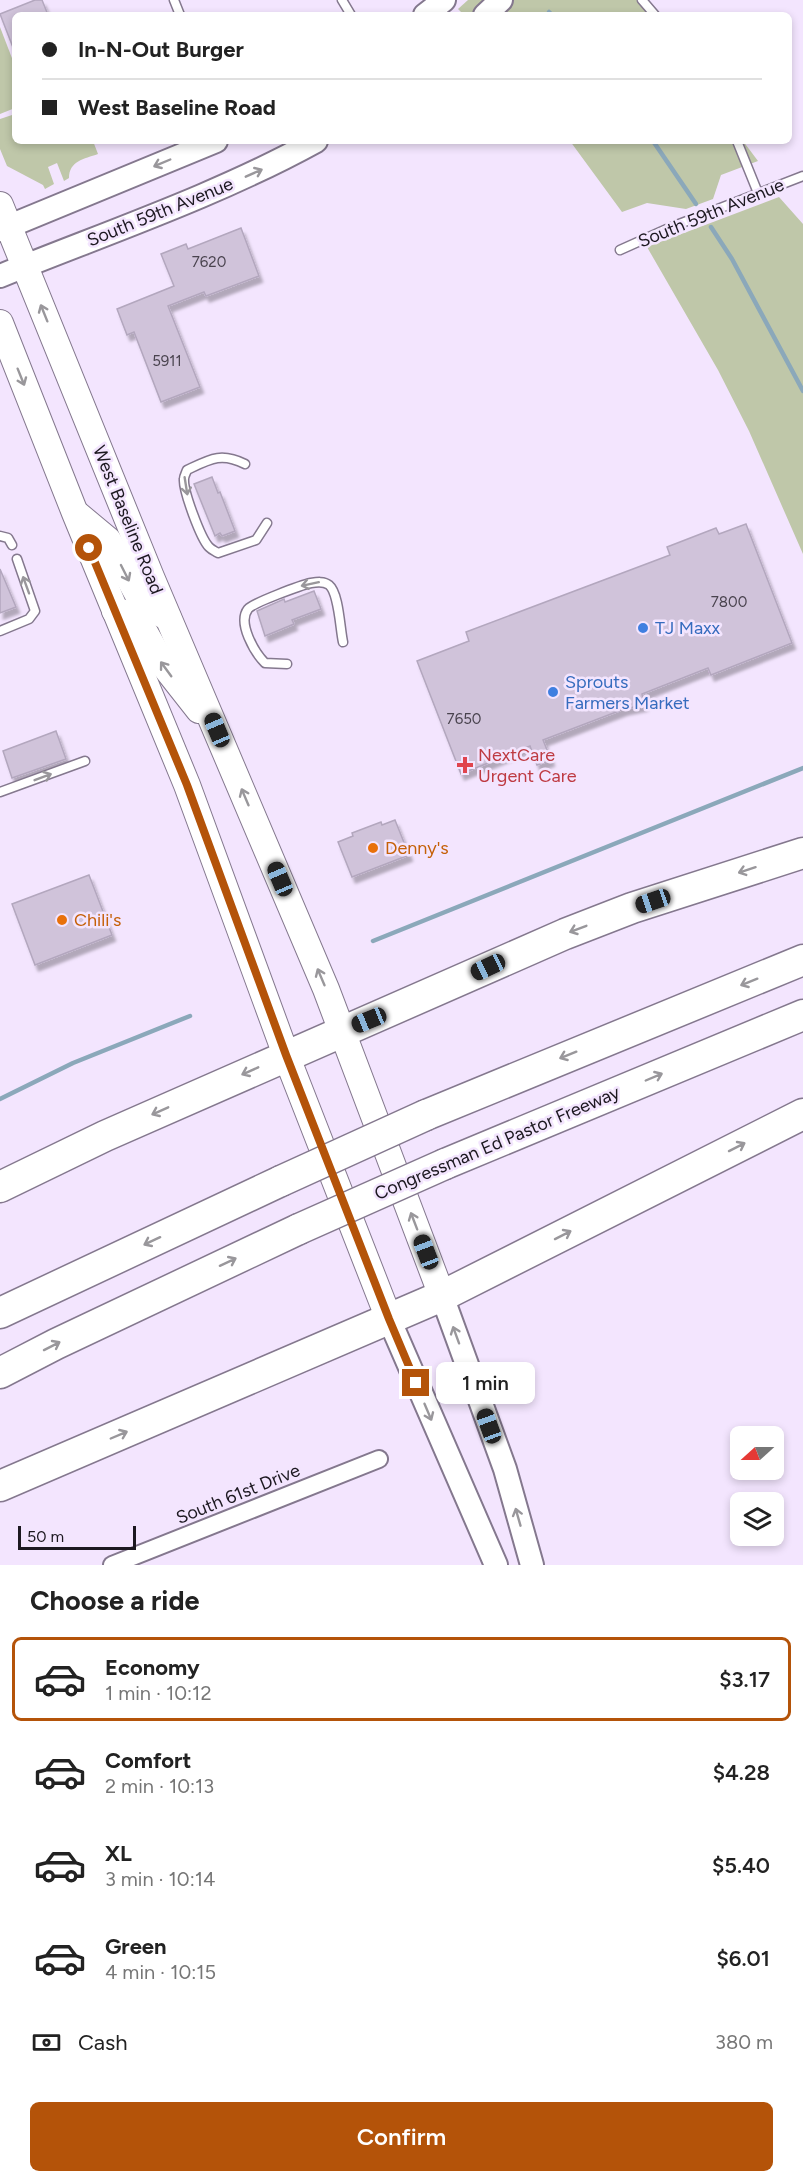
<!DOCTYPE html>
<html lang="en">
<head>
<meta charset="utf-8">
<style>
  body { margin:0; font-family:Figtree,sans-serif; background:#f2f2f2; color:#222; height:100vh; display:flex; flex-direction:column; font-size:22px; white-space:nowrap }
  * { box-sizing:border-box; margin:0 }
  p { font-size:20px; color:#767676 }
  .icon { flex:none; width:33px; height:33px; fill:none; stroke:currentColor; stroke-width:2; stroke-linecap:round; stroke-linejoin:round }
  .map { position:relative; height:1565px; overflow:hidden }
  .details { display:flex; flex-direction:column; background:#fff; flex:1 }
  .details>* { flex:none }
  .guide { position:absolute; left:12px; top:12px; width:780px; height:132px; border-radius:9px; box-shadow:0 3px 9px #0003; display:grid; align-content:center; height:132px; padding:0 30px; background:#fff }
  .needle { width:39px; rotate:249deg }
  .buttons { position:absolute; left:730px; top:1426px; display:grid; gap:12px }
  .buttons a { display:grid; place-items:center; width:54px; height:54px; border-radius:9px; background:#fff; box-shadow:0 3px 9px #0003; font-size:30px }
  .scale { position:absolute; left:18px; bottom:15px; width:118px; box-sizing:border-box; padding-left:6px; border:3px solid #1c1820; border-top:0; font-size:16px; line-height:21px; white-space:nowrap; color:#1c1820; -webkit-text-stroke:4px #f3e5fe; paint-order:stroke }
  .end { position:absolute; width:27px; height:27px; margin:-14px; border:8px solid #b45309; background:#fff; box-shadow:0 0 0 3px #fff }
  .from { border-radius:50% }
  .bubble { position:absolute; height:42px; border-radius:9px; background:#fff; box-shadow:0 3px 9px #0003; font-size:20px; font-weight:600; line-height:42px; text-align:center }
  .car { position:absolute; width:18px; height:36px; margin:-18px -9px; border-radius:8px; box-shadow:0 0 4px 2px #0007; background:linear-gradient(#222 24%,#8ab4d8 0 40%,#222 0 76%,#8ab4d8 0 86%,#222 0) }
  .guide b { display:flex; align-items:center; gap:21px; height:57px; font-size:22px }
  .guide b+b { border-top:2px solid #e0e0e0 }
  .guide i { width:15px; height:15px; background:#222 }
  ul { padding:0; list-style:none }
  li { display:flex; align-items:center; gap:18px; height:84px; margin:0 12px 9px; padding:0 18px; border:3px solid transparent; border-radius:9px }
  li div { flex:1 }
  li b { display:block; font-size:22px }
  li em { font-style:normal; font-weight:600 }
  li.selected { border-color:#b45309 }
  li>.icon { width:54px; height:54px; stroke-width:1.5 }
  h2 { padding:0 30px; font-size:27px; line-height:72px }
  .pay { display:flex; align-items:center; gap:15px; height:66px; padding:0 30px; font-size:22px }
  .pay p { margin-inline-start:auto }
  .action { display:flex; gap:12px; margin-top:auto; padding:12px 30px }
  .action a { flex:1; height:69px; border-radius:9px; background:#b45309; color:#fff; font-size:24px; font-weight:600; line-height:69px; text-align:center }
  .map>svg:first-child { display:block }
</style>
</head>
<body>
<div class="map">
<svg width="803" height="1565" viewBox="0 0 803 1565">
  <defs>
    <filter id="shadow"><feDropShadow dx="3.5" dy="6" stdDeviation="1.5" flood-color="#0004"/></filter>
  </defs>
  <rect width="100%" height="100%" fill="#f3e5fe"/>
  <g fill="#bfc7a9">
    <polygon points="468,0 639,0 650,15 464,15 458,9"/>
    <polygon points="0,27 15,66 15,108 0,114"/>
    <path d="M15,114v27h78l5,13c-14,5 -29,7 -29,24l-5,3 -7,-18 -9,4 6,17 -9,5 -2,-4 -36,-19 -7,-17v-30z"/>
    <polygon points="570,141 743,141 758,161 721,175 713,199 686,209 647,203 622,212"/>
    <polygon points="779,197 803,224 803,554 749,431 718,370 647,247"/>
  </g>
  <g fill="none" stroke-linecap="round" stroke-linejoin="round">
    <g stroke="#8ba8ba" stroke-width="4.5">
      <polyline points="549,12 552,15"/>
      <polyline points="653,141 696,204"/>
      <polyline points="711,227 732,259 803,391"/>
      <polyline points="373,941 803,768"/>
      <polyline points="0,1099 73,1063 190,1016"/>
    </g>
  </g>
  <g fill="#d0c3da" stroke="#b3a7be" stroke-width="1.5" filter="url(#shadow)">
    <polygon points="35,0 42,0 48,15 15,15 14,50 0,14"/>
    <polygon points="241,228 259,276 206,296 204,292 168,306 200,387 161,402 134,332 127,335 117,309 174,286 161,254 186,244 188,249"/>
    <polygon points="212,477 218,493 220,492 235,531 222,536 220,533 215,536 194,484"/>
    <polygon points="746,524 792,643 711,675 708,668 642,694 644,705 624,709 543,740 551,760 537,765 530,746 461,774 417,661 469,641 466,632 670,555 667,547 716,528 719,534"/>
    <polygon points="0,569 16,607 0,613"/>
    <polygon points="314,591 321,609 292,620 294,624 265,636 257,611 284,599 285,602"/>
    <polygon points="56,731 66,759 12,778 3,751"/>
    <polygon points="395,820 409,855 352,877 338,842 353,836 352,833 381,822 382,825"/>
    <polygon points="89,875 112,935 35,965 12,904"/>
  </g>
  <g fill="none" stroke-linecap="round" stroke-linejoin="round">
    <defs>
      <g id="service">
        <polyline points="174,0 180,15"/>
        <polyline points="342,0 351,15"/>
        <polyline points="642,0 655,15"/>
        <polyline points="737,141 758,193"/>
        <polyline points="620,250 669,228 803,176"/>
        <path d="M245,464c-24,-12 -35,-5 -58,6 -1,3 -3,6 -3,9 -1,12 17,60 25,68 3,3 6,4 9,6l38,-13 11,-17"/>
        <polyline points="0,536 8,538 12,545"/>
        <polyline points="0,631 29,619 35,611 17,559"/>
        <path d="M287,664l-22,-1c-10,-10 -28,-40 -17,-54 5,-6 53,-24 63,-26 6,-1 13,-2 18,2 10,8 11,44 14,57"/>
        <polyline points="0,792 85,761"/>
      </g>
      <polyline id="minor" points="112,1565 379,1459"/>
      <g id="secondary">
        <polyline points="425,15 444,0"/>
        <polyline points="485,15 501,0"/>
        <polyline points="0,230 216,141"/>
        <path d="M0,276c106,-43 216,-80 316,-135"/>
        <polyline points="442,1296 505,1469 532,1565"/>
        <polyline points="389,1319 496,1565"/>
      </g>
      <g id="primary">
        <polyline points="0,205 151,577 326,989 442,1296"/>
        <polyline points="0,323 75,513 187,785 286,1055 389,1319"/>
        <polyline points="78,515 108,540 142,602 168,618"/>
        <polyline points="115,611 125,613 133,618 143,629 162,663 199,710"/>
      </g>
      <g id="motorway">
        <polyline points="426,1115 803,960"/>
        <polyline points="445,1164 803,1015"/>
        <polyline points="0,1187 105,1136 565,934 632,908 803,853"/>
        <polyline points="0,1313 281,1181"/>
        <polyline points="0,1373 56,1344 299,1229"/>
        <polyline points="0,1486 442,1296 803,1114"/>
      </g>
    </defs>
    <use href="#service" stroke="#84788e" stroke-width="11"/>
    <use href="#minor" stroke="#84788e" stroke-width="20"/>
    <use href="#secondary" stroke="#84788e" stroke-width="26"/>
    <use href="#primary" stroke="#84788e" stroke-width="28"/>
    <use href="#motorway" stroke="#84788e" stroke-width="33"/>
    <use href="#service" stroke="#fff" stroke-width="8"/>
    <use href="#minor" stroke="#fff" stroke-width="16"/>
    <use href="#secondary" stroke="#fff" stroke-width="22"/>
    <use href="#primary" stroke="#fff" stroke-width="26"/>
    <use href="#motorway" stroke="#fff" stroke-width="30"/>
    <defs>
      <g id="motorway-bridge">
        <polyline points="281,1181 426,1115"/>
        <polyline points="299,1229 445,1164"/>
      </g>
    </defs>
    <use href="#motorway-bridge" stroke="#84788e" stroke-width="33" stroke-linecap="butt"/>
    <use href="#motorway-bridge" stroke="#fff" stroke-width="30"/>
  </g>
  <defs><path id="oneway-shaft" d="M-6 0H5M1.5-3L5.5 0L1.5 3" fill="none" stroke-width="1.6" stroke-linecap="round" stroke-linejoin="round" transform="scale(1.5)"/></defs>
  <g stroke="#99979b">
    <use href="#oneway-shaft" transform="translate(162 163) rotate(157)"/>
    <use href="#oneway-shaft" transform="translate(254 173) rotate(-24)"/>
    <use href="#oneway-shaft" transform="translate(44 313) rotate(-112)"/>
    <use href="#oneway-shaft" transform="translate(21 377) rotate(68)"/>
    <use href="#oneway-shaft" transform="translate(186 486) rotate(81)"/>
    <use href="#oneway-shaft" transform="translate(125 573) rotate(63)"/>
    <use href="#oneway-shaft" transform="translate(310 584) rotate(168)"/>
    <use href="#oneway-shaft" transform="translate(26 585) rotate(-110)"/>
    <use href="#oneway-shaft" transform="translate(166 669) rotate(-126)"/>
    <use href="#oneway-shaft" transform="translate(43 777) rotate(-21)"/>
    <use href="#oneway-shaft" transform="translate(245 797) rotate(-113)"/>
    <use href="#oneway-shaft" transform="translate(747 870) rotate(162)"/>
    <use href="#oneway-shaft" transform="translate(578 929) rotate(159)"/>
    <use href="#oneway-shaft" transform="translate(321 977) rotate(-113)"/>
    <use href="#oneway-shaft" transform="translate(749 982) rotate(158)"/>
    <use href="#oneway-shaft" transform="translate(568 1055) rotate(158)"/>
    <use href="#oneway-shaft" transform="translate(250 1071) rotate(156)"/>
    <use href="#oneway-shaft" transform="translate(654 1077) rotate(-23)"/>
    <use href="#oneway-shaft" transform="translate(160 1111) rotate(156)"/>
    <use href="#oneway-shaft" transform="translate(737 1147) rotate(-27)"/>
    <use href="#oneway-shaft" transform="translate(414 1221) rotate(-111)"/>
    <use href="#oneway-shaft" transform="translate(563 1235) rotate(-27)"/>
    <use href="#oneway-shaft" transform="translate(152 1241) rotate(155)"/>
    <use href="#oneway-shaft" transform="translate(228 1262) rotate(-25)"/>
    <use href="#oneway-shaft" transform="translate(456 1335) rotate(-110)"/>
    <use href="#oneway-shaft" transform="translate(52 1346) rotate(-27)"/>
    <use href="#oneway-shaft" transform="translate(428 1412) rotate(67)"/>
    <use href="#oneway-shaft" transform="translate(119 1435) rotate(-23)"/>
    <use href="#oneway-shaft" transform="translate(518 1517) rotate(-106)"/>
  </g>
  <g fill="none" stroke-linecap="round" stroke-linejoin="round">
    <polyline stroke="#b45309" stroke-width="8" points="89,548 187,785 286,1055 389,1319 416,1383"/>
  </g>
  <g fill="#3f7fe0" stroke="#f3e5fe" stroke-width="2">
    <circle cx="643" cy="628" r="6"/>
    <circle cx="553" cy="692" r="6"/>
  </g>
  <path fill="#e0444e" stroke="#f3e5fe" stroke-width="2" d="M462 756h6v6h6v6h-6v6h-6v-6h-6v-6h6z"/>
  <g fill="#e8710a" stroke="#f3e5fe" stroke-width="2">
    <circle cx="373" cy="848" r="6"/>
    <circle cx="62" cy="920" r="6"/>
  </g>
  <g text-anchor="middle" stroke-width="5" stroke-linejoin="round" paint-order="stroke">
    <g font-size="15" fill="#49434e">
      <text x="209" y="267">7620</text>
      <text x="167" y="366">5911</text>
      <text x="729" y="607">7800</text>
      <text x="464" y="724">7650</text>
    </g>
    <g font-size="18" fill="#1c1820" stroke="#f3e5fe">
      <text transform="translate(160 212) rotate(-22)" y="6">South 59th Avenue</text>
      <text transform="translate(711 213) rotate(-22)" y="6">South 59th Avenue</text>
      <text transform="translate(128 520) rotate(68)" y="6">West Baseline Road</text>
      <text transform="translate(497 1143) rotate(-23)" y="6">Congressman Ed Pastor Freeway</text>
      <text transform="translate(238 1494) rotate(-22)" y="6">South 61st Drive</text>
    </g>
    <g font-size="18" fill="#366cbe" stroke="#f3e5fe" text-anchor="start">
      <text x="655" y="634">TJ Maxx</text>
      <text x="565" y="688">Sprouts<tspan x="565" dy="21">Farmers Market</tspan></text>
    </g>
    <g font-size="18" fill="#be3a42" stroke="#f3e5fe" text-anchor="start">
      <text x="478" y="761">NextCare<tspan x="478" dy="21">Urgent Care</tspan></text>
    </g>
    <g font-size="18" fill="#c56008" stroke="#f3e5fe" text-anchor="start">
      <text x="385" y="854">Denny's</text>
      <text x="74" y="926">Chili's</text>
    </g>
  </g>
</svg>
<div class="buttons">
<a><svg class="needle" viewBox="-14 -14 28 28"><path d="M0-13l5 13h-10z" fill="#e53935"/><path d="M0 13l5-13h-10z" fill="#767676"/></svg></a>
<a><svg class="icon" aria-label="layers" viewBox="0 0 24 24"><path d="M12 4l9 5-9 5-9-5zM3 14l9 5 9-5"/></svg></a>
</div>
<div class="scale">50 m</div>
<i class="end from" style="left:89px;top:548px"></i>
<i class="end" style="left:416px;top:1383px"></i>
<div class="bubble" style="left:436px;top:1362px;width:99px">1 min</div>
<i class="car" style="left:217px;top:730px;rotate:337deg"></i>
<i class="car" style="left:280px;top:879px;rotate:337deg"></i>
<i class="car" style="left:653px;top:901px;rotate:251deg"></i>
<i class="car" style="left:488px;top:967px;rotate:245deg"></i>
<i class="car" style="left:369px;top:1020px;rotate:248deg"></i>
<i class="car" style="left:426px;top:1252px;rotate:339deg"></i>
<i class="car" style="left:489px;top:1426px;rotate:340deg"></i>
<div class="guide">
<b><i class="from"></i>In-N-Out Burger</b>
<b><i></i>West Baseline Road</b>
</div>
</div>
<section class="details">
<h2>Choose a ride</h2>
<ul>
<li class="selected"><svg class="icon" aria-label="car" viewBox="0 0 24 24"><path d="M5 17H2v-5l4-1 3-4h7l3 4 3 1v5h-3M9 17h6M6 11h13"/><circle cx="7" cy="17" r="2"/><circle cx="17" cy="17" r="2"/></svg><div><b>Economy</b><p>1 min · 10:12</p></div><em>$3.17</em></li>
<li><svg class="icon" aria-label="car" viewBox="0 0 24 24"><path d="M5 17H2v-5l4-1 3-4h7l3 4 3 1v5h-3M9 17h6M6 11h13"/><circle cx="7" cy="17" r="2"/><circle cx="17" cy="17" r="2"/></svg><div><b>Comfort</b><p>2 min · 10:13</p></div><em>$4.28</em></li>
<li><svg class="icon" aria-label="car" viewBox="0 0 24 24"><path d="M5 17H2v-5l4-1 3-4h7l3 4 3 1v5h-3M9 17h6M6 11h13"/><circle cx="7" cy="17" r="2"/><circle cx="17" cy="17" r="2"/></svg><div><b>XL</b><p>3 min · 10:14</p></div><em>$5.40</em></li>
<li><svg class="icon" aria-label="car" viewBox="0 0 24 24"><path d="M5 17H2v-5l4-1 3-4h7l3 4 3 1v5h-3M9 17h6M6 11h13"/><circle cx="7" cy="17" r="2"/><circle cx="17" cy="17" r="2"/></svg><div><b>Green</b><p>4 min · 10:15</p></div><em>$6.01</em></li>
</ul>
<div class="pay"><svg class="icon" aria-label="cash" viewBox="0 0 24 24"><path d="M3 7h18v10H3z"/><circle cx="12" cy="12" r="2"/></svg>Cash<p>380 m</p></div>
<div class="action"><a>Confirm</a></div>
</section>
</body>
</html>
